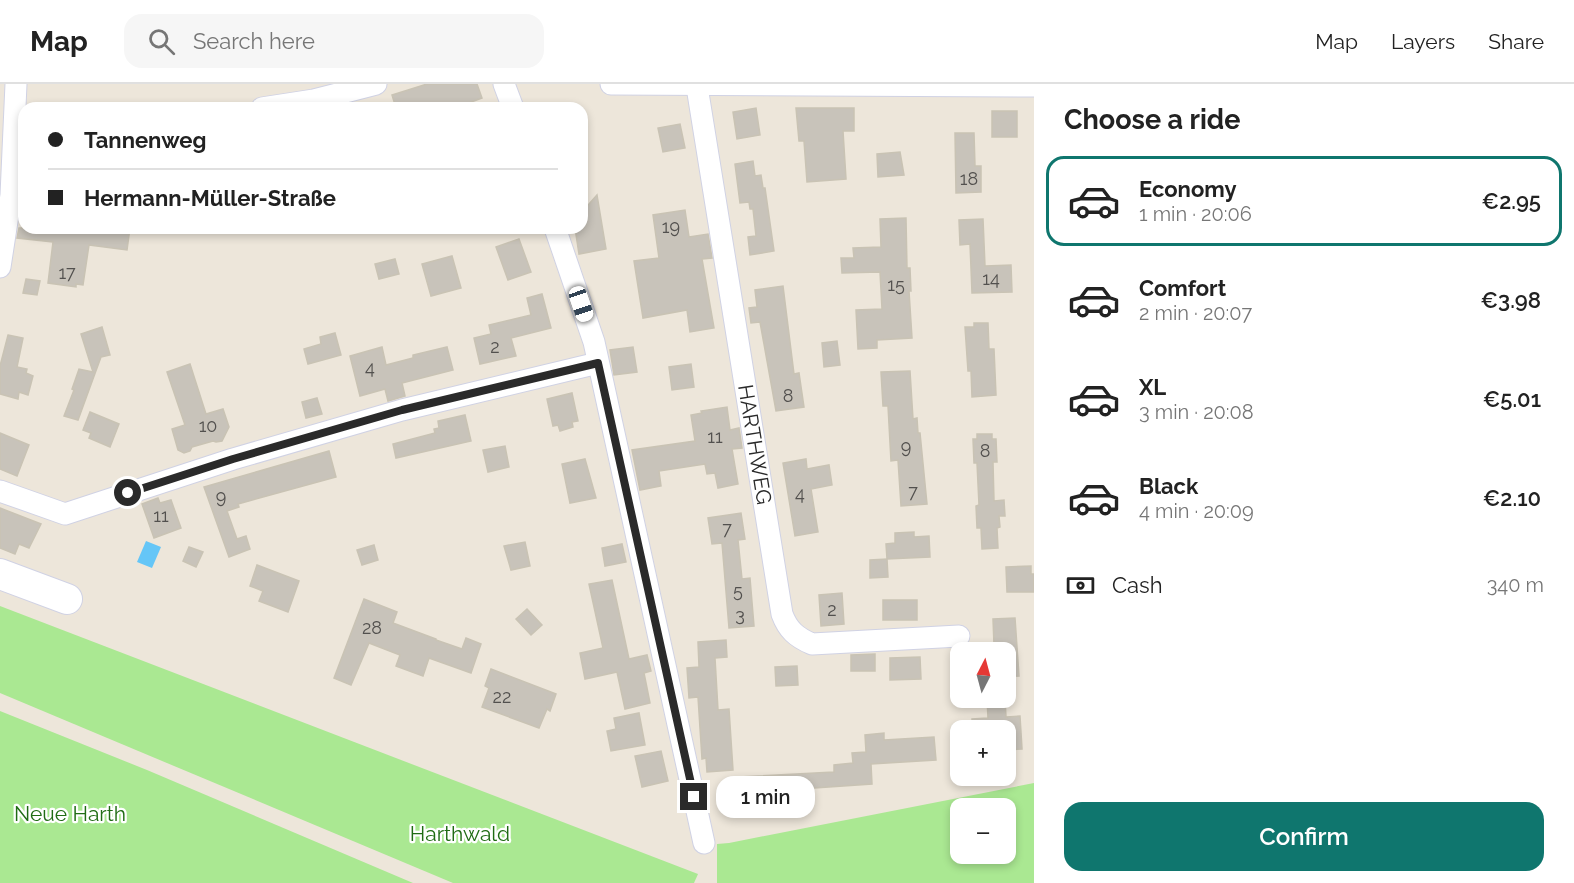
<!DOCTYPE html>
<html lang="en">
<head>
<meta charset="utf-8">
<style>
  body { margin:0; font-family:Raleway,sans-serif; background:#f6f6f6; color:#222; height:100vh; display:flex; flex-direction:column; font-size:22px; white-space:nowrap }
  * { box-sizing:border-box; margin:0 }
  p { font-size:20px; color:#767676 }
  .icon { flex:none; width:33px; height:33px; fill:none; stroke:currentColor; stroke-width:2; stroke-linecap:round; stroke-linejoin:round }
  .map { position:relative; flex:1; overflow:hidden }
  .sheet { display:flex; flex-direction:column; background:#fff; width:540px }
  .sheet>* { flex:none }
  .top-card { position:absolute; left:18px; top:18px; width:570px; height:132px; border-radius:18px; box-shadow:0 3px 9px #0003; display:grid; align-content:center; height:132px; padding:0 30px; background:#fff }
  .needle { width:39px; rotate:6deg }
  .controls { position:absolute; left:950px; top:558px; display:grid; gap:12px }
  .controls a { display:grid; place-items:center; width:66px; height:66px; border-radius:12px; background:#fff; box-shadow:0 3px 9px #0003; font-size:30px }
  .end { position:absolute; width:27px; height:27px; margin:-14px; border:8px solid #2a2a2a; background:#fff; box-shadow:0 0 0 3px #fff }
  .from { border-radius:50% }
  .bubble { position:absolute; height:42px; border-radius:18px; background:#fff; box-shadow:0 3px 9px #0003; font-size:20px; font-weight:600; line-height:42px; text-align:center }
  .car { position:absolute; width:18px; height:36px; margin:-18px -9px; border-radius:8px; box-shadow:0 0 4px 2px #0007; background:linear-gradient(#fff 24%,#345 0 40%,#fff 0 76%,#345 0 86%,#fff 0) }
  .top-card b { display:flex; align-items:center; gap:21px; height:57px; font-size:22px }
  .top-card b+b { border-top:2px solid #e0e0e0 }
  .top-card i { width:15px; height:15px; background:#222 }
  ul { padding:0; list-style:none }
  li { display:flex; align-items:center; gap:18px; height:90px; margin:0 12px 9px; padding:0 18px; border:3px solid transparent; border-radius:18px }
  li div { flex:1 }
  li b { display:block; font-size:22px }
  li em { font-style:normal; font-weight:600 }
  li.selected { border-color:#0f766e }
  li>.icon { width:54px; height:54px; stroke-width:1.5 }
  h2 { padding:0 30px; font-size:27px; line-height:72px }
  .pay { display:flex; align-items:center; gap:15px; height:66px; padding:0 30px; font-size:22px }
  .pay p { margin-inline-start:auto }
  .button { display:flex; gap:12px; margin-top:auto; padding:12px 30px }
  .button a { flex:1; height:69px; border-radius:18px; background:#0f766e; color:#fff; font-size:24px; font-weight:600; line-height:69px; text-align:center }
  header { display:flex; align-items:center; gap:36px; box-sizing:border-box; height:84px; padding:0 30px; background:#fff; border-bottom:2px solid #e0e0e0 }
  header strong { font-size:28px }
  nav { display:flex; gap:33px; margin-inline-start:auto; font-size:21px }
  .search { width:420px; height:54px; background:#f6f6f6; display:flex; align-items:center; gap:15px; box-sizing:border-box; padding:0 21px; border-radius:18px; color:#767676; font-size:22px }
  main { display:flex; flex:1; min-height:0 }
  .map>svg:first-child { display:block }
</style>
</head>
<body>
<header>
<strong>Map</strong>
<div class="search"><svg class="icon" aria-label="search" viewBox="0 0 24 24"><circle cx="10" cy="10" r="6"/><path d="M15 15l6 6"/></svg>Search here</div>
<nav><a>Map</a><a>Layers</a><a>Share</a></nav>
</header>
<main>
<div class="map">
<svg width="1034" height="799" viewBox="0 0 1034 799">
  <rect width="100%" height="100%" fill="#ede6da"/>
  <g fill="#aae892" fill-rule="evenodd">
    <polygon points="0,522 698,790 694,799 453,799 0,609"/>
    <polygon points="0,627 147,686 413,799 0,799"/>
    <path d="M1034,699v100h-317v-39l12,-1zM960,724h45v46h-45z"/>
  </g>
  <polygon fill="#65c6f7" points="146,457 161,463 152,484 137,478"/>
  <g fill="#c8c3ba" stroke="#c9c3b4" stroke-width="1.5">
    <polygon points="427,0 477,0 482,14 455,24 396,24 392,11"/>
    <polygon points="756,24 760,51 737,55 733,28"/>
    <polygon points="796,24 854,24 854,47 843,47 846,95 807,98 804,57 799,57"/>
    <rect x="992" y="27" width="25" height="26"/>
    <polygon points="680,40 685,64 663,68 658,44"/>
    <polygon points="955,49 974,49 975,82 981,82 981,108 956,109"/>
    <polygon points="900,68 904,91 878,93 877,70"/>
    <polygon points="753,77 755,92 761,91 763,104 765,104 774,167 750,171 748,153 756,152 753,125 750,125 749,118 740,119 735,80"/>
    <polygon points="597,111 606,165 579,170 575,144 582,144 582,128"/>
    <polygon points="685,126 689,153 708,150 712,174 702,175 714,244 690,248 687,226 643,234 634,177 659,174 653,131"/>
    <polygon points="906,134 907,184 910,184 911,207 909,207 912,254 877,256 877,264 858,265 856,226 882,225 880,188 842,189 841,174 854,174 853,164 881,163 880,135"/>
    <polygon points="983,135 985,182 1011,181 1012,208 972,209 970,160 960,161 959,136"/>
    <polygon points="19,144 50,144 76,147 76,144 130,144 127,166 89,161 83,201 76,200 76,203 48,199 53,158 17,154"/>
    <polygon points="519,155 531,188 508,196 496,163"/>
    <polygon points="452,172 461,204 431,212 422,180"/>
    <polygon points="395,175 399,190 379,195 375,180"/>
    <polygon points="26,195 40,197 37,211 23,209"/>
    <polygon points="783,202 794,290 799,289 804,323 776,327 760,238 751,239 749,224 757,223 755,206"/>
    <polygon points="542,210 551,244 511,254 516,272 480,280 474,254 491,250 489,241 531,231 527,214"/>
    <polygon points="974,239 988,239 989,265 994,265 996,311 972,313 971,287 968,287 965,243 974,243"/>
    <polygon points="102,243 110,271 101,273 78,336 64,332 74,306 72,305 79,285 93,288 81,250"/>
    <polygon points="335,249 341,271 308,280 304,265 321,260 320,253"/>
    <polygon points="8,251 23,254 17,283 27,285 26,289 33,292 28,311 19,308 18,315 0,310 0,282"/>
    <polygon points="837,257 840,281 824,283 822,259"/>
    <polygon points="382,263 386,281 413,274 413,271 447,263 453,286 402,299 405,312 388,317 385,305 360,312 350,272"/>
    <polygon points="633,263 637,288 614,291 610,266"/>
    <polygon points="190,280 206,330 223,325 229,343 222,357 216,358 213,357 192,363 190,367 184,369 178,366 172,345 185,341 167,288"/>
    <polygon points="691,280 694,303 672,306 669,283"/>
    <polygon points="910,287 913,335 917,334 918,349 920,349 927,420 901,422 898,376 891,377 888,322 883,322 881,288"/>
    <polygon points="572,309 578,337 572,338 573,343 560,347 558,341 553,342 547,315"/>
    <polygon points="317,314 322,330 306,334 302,318"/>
    <polygon points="727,323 730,346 739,344 742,364 732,365 738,400 718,404 715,389 707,390 705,380 659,387 661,402 640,406 632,366 695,357 691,331 702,329 701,327"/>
    <polygon points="90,328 119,340 110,363 89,354 91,349 83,346"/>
    <polygon points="465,331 471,357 396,374 393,360 435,349 434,345 439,344 438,337"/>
    <polygon points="0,349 29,361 17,392 0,385"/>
    <polygon points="977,350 992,350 992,355 996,355 997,378 993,378 994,417 1004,416 1005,432 999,432 1000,443 997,444 998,464 982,465 981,444 977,444 976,422 979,421 977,379 974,379 973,355 977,355"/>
    <polygon points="505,362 509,383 488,388 483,366"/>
    <polygon points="329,367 336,393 238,420 239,423 227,427 237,455 246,452 250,465 229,473 204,403"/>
    <polygon points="585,375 596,414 570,419 562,380"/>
    <polygon points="806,375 807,385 829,381 832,401 811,405 818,448 795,452 783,379"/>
    <polygon points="158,414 160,419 171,416 181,444 154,454 142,420"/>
    <polygon points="0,424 41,440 29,464 19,460 15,470 0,464"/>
    <polygon points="741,429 745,455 738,456 742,495 750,494 754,542 729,544 722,459 712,460 708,434"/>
    <polygon points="914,448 914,453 929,452 930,473 887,475 886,460 895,459 895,449"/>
    <polygon points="525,458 530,482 511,486 504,462"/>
    <polygon points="622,460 626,478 605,482 602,464"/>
    <polygon points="374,461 378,476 362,481 357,466"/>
    <polygon points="189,463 203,468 196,483 183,477"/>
    <polygon points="887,475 888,493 870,494 870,476"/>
    <polygon points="257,481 299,497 288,528 259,517 263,507 250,502"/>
    <polygon points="1031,482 1031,490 1034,490 1034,508 1007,508 1006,483"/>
    <polygon points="612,496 629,575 647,571 651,587 644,589 650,619 625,625 617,588 585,595 580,569 603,564 589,500"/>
    <polygon points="842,509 844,540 821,542 819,511"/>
    <polygon points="364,515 397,528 393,539 436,555 436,556 462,565 466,554 481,560 471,589 429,574 423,592 396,582 400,571 369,559 351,601 334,594"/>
    <rect x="883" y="516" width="34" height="20"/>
    <polygon points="527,525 542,541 531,551 516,535"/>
    <polygon points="1015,534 1019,592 1005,593 1005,568 998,568 998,561 994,561 993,535"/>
    <polygon points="726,556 727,573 715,574 718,626 729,625 733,686 707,688 706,674 702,675 698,613 689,614 687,584 699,583 698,558"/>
    <polygon points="875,570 875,587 851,587 851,571"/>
    <polygon points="920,573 921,595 890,596 890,574"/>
    <polygon points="797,582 798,601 776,602 775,583"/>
    <polygon points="491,585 556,610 550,627 547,625 539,644 482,623 489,604 485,602"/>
    <polygon points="987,614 1005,614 1006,633 1020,632 1022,665 1005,666 1005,646 972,646 972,635 988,634"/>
    <polygon points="639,629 645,661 611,667 607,647 616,645 614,634"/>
    <polygon points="884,649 884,656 934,653 936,676 871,680 872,700 785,706 785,716 741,718 739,693 834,688 834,681 853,679 852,669 866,668 865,651"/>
    <polygon points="661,667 668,697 642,703 635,672"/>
  </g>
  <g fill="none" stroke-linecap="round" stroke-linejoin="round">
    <defs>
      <g id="minor">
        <polyline points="504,0 513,24"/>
        <polyline points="611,0 1034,2"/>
        <path id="s1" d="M698,1v8l84,521c6,16 14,23 30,30l147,-8"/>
        <polyline points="262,24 314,16 376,0"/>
        <polyline points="555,144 594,258 704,759"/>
        <polyline points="0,183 11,111 16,0"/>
        <polyline points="0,407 65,430 233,375 402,326 598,279"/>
      </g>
      <polyline id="secondary" points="0,490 67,515"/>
    </defs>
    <use href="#minor" stroke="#d0d2e4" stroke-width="23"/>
    <use href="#secondary" stroke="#d0d2e4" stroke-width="32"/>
    <use href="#minor" stroke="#fff" stroke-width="21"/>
    <use href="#secondary" stroke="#fff" stroke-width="30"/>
  </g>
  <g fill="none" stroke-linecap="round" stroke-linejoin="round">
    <polyline stroke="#2a2a2a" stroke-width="8" points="128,409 233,375 402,326 598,279 694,713"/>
  </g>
  <g text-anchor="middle" stroke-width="4.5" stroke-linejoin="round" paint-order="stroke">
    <g font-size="18" fill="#52504e">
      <text x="969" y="101">18</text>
      <text x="671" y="149">19</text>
      <text x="67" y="195">17</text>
      <text x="991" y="201">14</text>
      <text x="896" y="207">15</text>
      <text x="495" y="269">2</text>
      <text x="370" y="290">4</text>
      <text x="788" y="318">8</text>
      <text x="208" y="348">10</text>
      <text x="715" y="359">11</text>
      <text x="906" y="369">9</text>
      <text x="985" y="373">8</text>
      <text x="913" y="414">7</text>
      <text x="800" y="416">4</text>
      <text x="221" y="419">9</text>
      <text x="161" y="438">11</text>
      <text x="727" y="451">7</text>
      <text x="738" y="513">5</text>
      <text x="832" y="532">2</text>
      <text x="740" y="537">3</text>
      <text x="372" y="550">28</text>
      <text x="502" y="619">22</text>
    </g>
    <g font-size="21" fill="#2a2a2a" stroke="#fff">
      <text dy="7" stroke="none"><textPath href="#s1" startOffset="364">HARTHWEG</textPath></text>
    </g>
    <g font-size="21" fill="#206c14" stroke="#fff">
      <text x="70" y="737">Neue Harth</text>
      <text x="460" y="757">Harthwald</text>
    </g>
  </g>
</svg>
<div class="controls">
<a><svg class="needle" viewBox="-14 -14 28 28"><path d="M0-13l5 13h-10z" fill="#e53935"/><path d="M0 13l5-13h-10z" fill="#767676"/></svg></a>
<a>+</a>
<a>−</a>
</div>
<i class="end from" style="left:128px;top:409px"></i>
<i class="end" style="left:694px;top:713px"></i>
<div class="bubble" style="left:716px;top:692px;width:99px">1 min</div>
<i class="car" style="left:581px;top:220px;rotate:161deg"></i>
<div class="top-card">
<b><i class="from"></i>Tannenweg</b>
<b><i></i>Hermann-Müller-Straße</b>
</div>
</div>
<section class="sheet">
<h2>Choose a ride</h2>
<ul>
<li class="selected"><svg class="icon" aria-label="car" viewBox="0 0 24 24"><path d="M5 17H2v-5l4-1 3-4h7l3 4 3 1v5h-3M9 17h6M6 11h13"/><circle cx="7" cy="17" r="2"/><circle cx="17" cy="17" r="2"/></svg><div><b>Economy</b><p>1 min · 20:06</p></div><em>€2.95</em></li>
<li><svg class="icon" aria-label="car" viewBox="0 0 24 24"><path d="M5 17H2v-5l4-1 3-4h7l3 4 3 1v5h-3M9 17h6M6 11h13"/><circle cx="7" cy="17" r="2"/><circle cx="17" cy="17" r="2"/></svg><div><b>Comfort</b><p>2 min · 20:07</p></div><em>€3.98</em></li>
<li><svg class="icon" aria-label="car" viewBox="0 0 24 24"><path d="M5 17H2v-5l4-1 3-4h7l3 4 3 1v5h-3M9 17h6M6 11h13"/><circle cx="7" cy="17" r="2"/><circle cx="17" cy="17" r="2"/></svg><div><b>XL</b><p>3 min · 20:08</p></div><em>€5.01</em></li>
<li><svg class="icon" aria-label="car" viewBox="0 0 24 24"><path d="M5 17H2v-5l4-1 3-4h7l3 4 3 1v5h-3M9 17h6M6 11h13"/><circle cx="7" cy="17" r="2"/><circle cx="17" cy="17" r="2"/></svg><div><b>Black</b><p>4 min · 20:09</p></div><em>€2.10</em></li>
</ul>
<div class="pay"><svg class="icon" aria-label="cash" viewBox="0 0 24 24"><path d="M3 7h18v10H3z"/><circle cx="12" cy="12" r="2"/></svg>Cash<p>340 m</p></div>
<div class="button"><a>Confirm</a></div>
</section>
</main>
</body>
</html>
